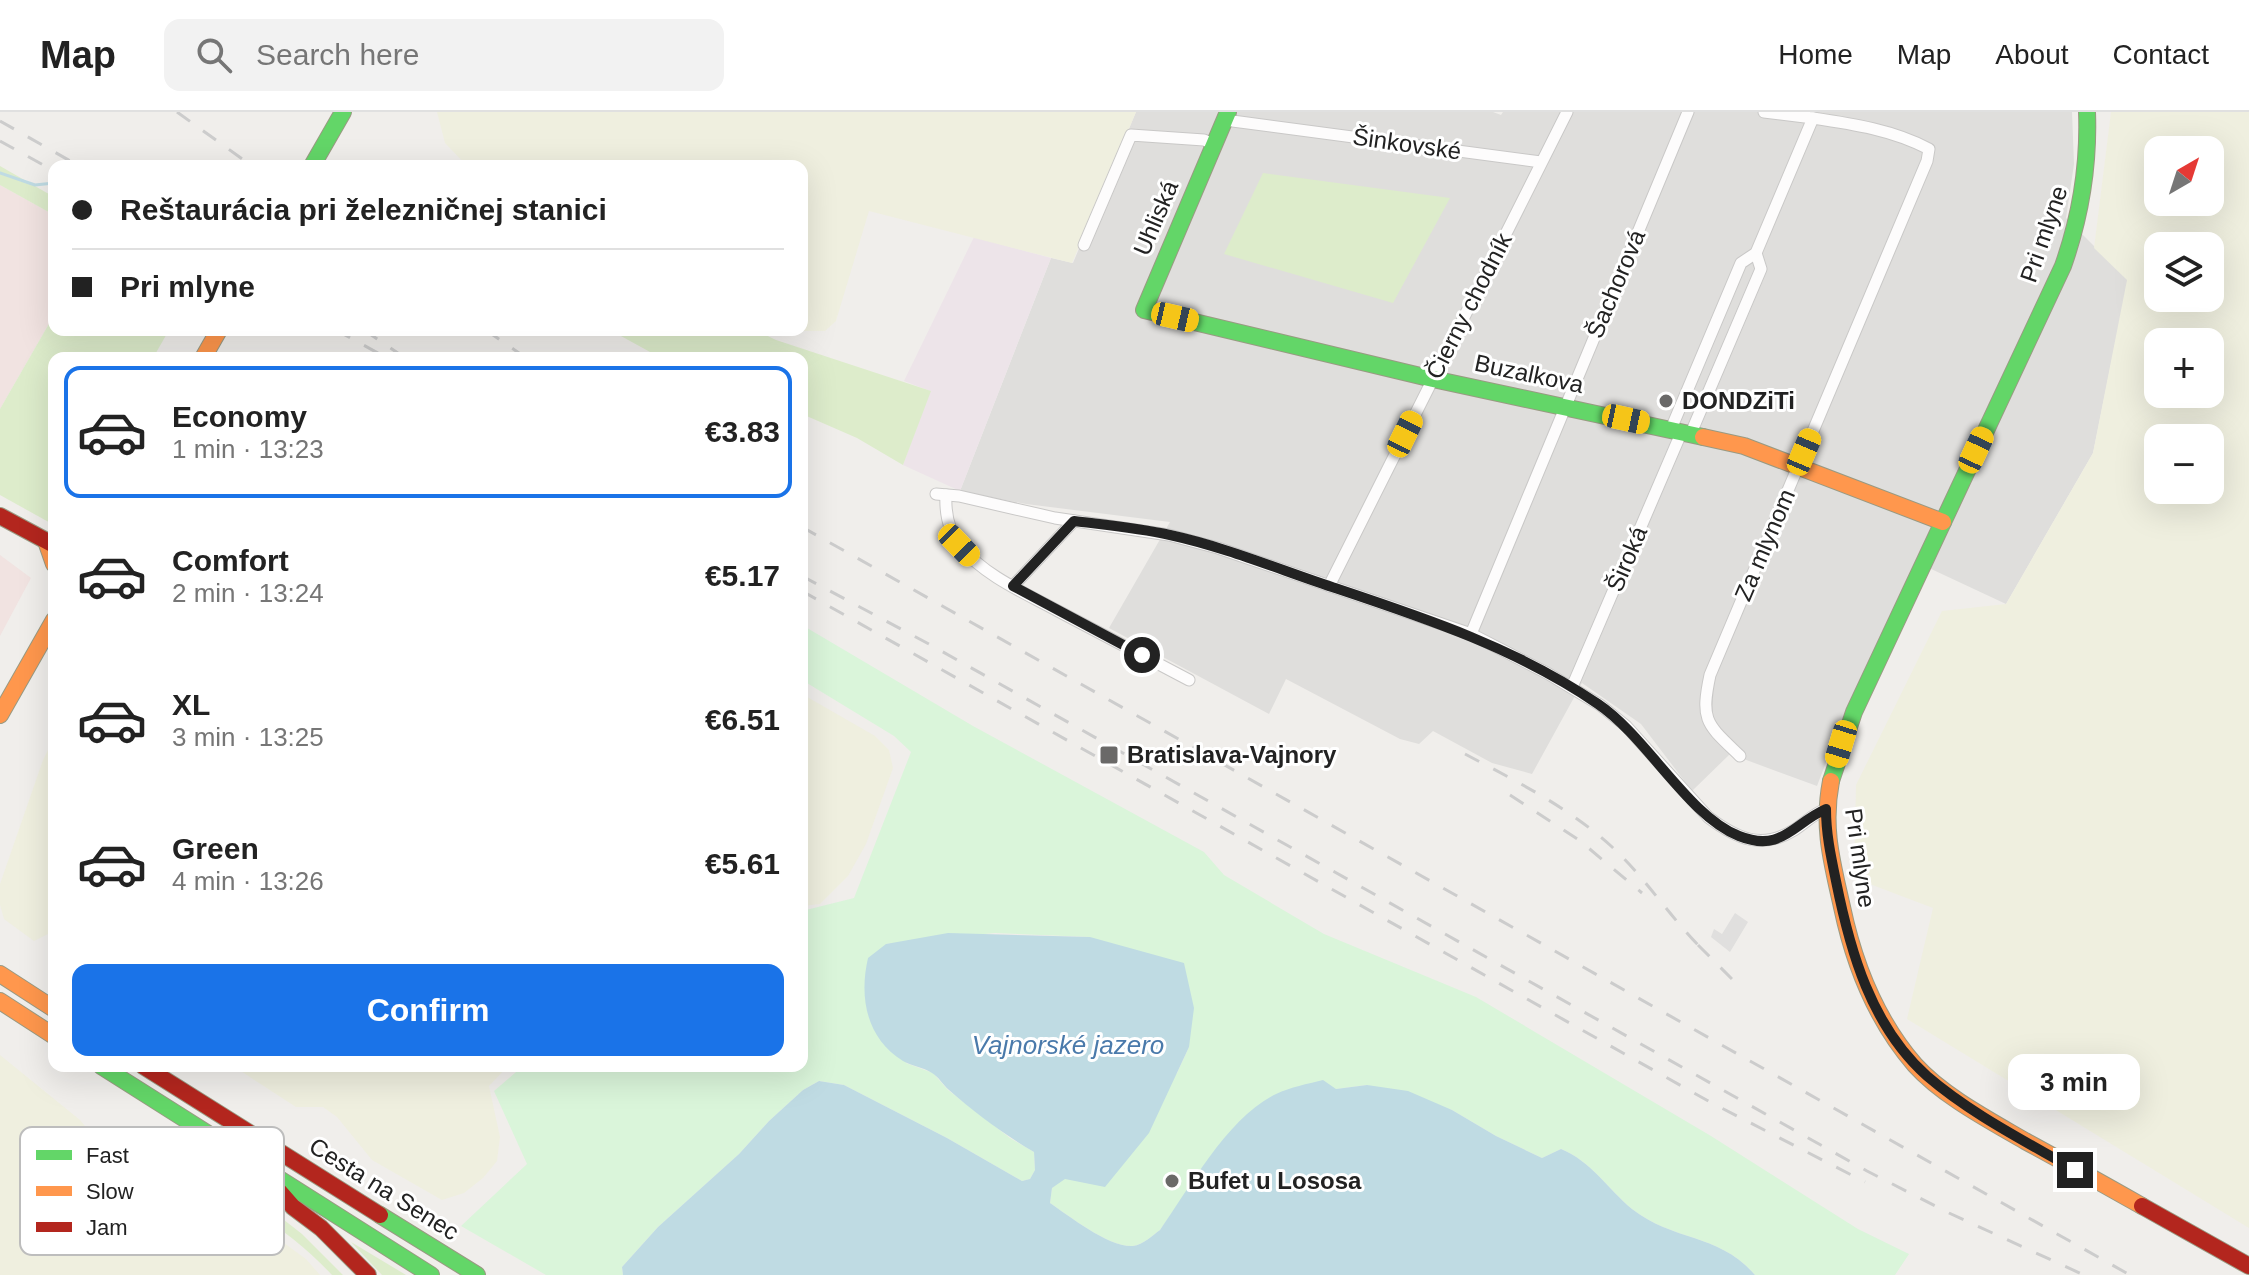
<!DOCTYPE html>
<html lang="en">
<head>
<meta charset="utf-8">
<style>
  body { margin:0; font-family:Arial,sans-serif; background:#f2f2f2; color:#222; height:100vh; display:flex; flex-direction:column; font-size:30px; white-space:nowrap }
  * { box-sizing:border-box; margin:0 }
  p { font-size:26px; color:#767676 }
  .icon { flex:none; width:44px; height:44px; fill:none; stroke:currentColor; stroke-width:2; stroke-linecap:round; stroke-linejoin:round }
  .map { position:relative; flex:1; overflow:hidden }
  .drawer { position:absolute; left:48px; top:240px; width:760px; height:720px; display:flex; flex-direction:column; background:#fff; border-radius:16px; box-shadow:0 8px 32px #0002 }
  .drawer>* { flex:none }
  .guide { position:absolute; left:48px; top:48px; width:760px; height:176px; border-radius:16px; box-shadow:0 8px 32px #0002; display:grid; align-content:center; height:176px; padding:0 24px; background:#fff }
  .needle { width:52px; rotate:39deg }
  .tools { position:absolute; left:2144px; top:24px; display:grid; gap:16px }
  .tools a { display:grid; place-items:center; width:80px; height:80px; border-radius:16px; background:#fff; box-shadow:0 8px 32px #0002; font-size:40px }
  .end { position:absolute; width:36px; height:36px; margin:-18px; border:10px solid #222; background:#fff; box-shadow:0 0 0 4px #fff }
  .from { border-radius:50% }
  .bubble { position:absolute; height:56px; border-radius:16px; background:#fff; box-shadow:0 8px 32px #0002; font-size:26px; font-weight:600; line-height:56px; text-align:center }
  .car { position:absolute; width:24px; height:48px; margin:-24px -12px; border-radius:10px; box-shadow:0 0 6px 2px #0007; background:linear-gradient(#f5c518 24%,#345 0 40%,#f5c518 0 76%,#345 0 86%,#f5c518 0) }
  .guide b { display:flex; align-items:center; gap:28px; height:76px; font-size:30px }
  .guide b+b { border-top:2px solid #e0e0e0 }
  .guide i { width:20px; height:20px; background:#222 }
  ul { padding:14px 0 0; list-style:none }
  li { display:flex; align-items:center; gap:24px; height:132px; margin:0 16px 12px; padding:0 8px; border:4px solid transparent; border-radius:16px }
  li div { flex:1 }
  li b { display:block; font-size:30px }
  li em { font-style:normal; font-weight:600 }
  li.active { border-color:#1a73e8 }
  li>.icon { width:72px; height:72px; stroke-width:1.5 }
  .primary-button { display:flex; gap:16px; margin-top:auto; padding:16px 24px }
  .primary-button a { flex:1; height:92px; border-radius:16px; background:#1a73e8; color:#fff; font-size:32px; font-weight:600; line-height:92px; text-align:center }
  header { display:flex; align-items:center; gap:48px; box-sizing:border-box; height:112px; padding:0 40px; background:#fff; border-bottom:2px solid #e0e0e0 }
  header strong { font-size:38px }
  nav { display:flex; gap:44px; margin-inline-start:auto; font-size:28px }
  .search { width:560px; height:72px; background:#f2f2f2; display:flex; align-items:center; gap:20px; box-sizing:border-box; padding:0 28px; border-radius:16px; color:#767676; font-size:30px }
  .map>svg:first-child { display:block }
</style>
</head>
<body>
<header>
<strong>Map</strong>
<div class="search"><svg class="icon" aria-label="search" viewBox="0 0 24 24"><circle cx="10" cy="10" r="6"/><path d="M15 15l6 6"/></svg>Search here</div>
<nav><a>Home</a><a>Map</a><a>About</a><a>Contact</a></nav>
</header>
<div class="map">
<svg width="2249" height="1163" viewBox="0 0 2249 1163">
  <rect width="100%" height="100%" fill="#f0eeeb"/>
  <polygon fill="#dfdedc" points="1136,0 1493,0 1501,3 1503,0 2072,0 2074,52 2066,106 2128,168 2093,341 2006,492 1929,456 1847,595 1817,674 1730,642 1692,679 1641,612 1582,571 1532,662 1492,651 1433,619 1419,632 1400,627 1286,567 1269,602 1109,516 1170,410 1026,392 960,379 1051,146 1073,151"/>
  <g fill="#f1e3e1">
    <polygon points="0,73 54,103 54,203 0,297"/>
    <polygon points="0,443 31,466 0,524"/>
  </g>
  <polygon fill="#ede4e9" points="974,125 1051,146 960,379 903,353 930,279 904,269"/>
  <g fill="#efefdf" fill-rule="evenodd">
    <polygon points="437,0 1136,0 1072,151 869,99 836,209 825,219 782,219 779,218 802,218 802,54 467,54 445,31"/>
    <path d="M2111,0h138v1116l-342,-209 26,-111 -79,-30 2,-93 86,-174 64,-7 87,-151 34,-173 -33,-32zM2210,38v52h-52v-52zM2210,134v52h-52v-52zM2210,230v52h-52v-52zM2210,326v52h-52v-52z"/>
    <polygon points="802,582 875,624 889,638 893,656 866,732 848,764 820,792 802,794"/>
    <polygon points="54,626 54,819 34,829 4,807 0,793 0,772 43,648"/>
    <polygon points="0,943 80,1008 90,1020 80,1034 95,1046 110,1033 170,1061 237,1097 306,1147 320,1163 0,1163"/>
    <polygon points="233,954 508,954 489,974 500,1025 497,1049 483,1066 464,1081 442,1088 372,1048 337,1005 323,995 296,995"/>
  </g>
  <g fill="#ddeccb">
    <polygon points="0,54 54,85 54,103 0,73"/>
    <polygon points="1263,61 1450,86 1393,191 1224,142"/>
    <polygon points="54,203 54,218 169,218 153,246 54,246 54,413 0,383 0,297"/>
    <polygon points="610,218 755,218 776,228 931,279 903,353 857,326 802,302 802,246 661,246"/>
    <path d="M196,1039l106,83 41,41h-11c-43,-46 -96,-76 -149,-108z"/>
    <polygon points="351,1130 406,1163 382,1163"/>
  </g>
  <path fill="#daf5da" d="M802,513l171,101 231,126 20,23 100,59 152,63 235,139 147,93 51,25 -14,21h-140c-36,-42 -81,-33 -123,-66 -24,-20 -41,-48 -71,-60l-19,9 -46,-22 -44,-26 -85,-25 -31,4 -123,65 -53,76c-7,5 -17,15 -27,16 -23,2 -64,-30 -83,-43l2,-15 125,-115 12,-26 -99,-110 -95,-4 -109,11 20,119 27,10 15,17 62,48 24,14 1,18 -5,9 -8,2 -75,-43 -103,-53 -25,-4 -16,9 -34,31 -30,33 -81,73 -36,40 1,8h-77l-85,-49 66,-62 -33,-73 29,-25h279v-155l52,-13 57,-146 -17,-16 -92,-56z"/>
  <polygon fill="#e0dfde" points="1735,801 1748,810 1730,840 1711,825 1714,817 1722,822"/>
  <path fill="#bfdbe3" d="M948,821l142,4 94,26 10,45 -5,39 -40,86 -44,54 -40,-8 -13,9 -2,15c19,13 60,45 83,43 10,-1 20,-11 27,-16 30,-43 68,-113 116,-136 15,-7 31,-10 47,-14l13,9 31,-4 41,6 44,19 44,26 46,22 19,-9c30,12 47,40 71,60 42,33 87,24 123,66h-1132l-1,-8 36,-40 81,-73 30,-33 34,-31 16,-9 25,4 103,53 75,43 8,-2 5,-9 -1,-18c-29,-17 -59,-39 -85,-62 -6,-5 -10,-13 -17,-17 -9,-6 -20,-7 -29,-12 -37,-23 -44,-64 -35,-103l18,-14z"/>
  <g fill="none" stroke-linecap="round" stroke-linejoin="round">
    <polyline stroke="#bfdbe3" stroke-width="3" points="0,61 35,73 54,71"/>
    <defs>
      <g id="street">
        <polyline points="1764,0 1813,6"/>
        <polyline points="1225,8 1541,50"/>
        <polyline points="1084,133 1131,23 1204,28 1213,32"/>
        <path d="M1671,317l70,-166 15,-10 57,-135c40,6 80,12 116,31l-2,12 -217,514c-10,47 -3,49 30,81"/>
        <polyline points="1691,321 1761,157 1756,141"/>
        <path d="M936,382l23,2 96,22 114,17 49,13 253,86 76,39 53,32 26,21 82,91c29,22 54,33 86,13 11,-7 19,-16 32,-21"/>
        <path d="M946,383c-1,19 2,36 15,52 24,29 64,46 97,64 44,23 87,46 131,69"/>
        <polyline points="1013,474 1074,409"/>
        <polyline points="1329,474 1567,0"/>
        <polyline points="1471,522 1688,0"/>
        <polyline points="1572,575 1682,319"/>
      </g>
      <g id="fast">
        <polyline points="1228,0 1144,198 1433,267 1703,325"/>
        <polyline points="312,54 343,0"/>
        <path d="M1831,669l23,-69 209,-446c18,-51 26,-100 24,-154"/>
        <polyline points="101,954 431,1163"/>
        <polyline points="380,1103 477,1163"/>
      </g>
      <g id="slow">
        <polyline points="203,246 219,218"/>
        <polyline points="1703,325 1744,334 1943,410"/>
        <polyline points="46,429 54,452"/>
        <polyline points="0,603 54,508"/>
        <path d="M1831,669c-9,47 1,81 11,126 12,57 34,113 73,158 28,31 74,55 110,76 39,21 78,43 117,65"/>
        <polyline points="0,862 54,897"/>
        <polyline points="0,889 54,924"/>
      </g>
      <g id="jam">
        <polyline points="0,404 54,433"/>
        <polyline points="143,954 380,1103"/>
        <polyline points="258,1055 293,1095 321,1116 368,1163"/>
        <polyline points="2142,1094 2249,1154"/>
      </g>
    </defs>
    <use href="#street" stroke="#c9c8c7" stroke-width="13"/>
    <use href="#fast" stroke="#999a82" stroke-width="18"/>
    <use href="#slow" stroke="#999a82" stroke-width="18"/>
    <use href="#jam" stroke="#999a82" stroke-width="18"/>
    <use href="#street" stroke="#fdfcfc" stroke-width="11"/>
    <use href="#fast" stroke="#63d668" stroke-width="16"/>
    <use href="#slow" stroke="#ff974d" stroke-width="16"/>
    <use href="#jam" stroke="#b3261e" stroke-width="16"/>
    <g stroke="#ccc" stroke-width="3" stroke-dasharray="16 16" stroke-linecap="butt">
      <polyline points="177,0 252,54"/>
      <polyline points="0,9 79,54"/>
      <polyline points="0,29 54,59"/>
      <polyline points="336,218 387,246"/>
      <polyline points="364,218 405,246"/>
      <polyline points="486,218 526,246"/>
      <polyline points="802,415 2130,1163"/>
      <polyline points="802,464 927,531 1867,1059 1949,1101 2084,1163"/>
      <polyline points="802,479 1710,990 1865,1070"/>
      <path d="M1465,642c51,27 103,53 146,92 35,32 60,73 94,106"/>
      <polyline points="1510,683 1579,728 1642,781"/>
      <polyline points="1698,833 1732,867"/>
    </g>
  </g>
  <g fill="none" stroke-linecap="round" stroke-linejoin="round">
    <path stroke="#222" stroke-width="10" d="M1142,543l-129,-69 61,-65c32,4 64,7 96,14 55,12 108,34 162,52 93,31 184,61 266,117 49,33 90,112 141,132 43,17 53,-12 87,-27 0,25 5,48 10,72 14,70 35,145 91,195 44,38 98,65 148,94"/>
  </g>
  <g fill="#6a6968" stroke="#fff" stroke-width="3">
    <circle cx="1666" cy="289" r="8"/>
    <rect x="1099" y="633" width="20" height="20" rx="4"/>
    <circle cx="1172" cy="1069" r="8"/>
  </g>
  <g text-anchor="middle" stroke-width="6" stroke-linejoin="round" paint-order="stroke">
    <g font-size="24" fill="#222" stroke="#fff">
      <text transform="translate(1407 32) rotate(8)" y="8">Šinkovské</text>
      <text transform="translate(1156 106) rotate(-67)" y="8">Uhliská</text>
      <text transform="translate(2044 122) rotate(-71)" y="8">Pri mlyne</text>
      <text transform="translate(1616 172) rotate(-67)" y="8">Šachorová</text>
      <text transform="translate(1469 194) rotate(-63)" y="8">Čierny chodník</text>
      <text transform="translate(1529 262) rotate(12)" y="8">Buzalkova</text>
      <text transform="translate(1765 433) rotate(-67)" y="8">Za mlynom</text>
      <text transform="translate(1627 447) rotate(-67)" y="8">Široká</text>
      <text transform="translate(1860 746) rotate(82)" y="8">Pri mlyne</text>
      <text transform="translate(384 1077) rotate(32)" y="8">Cesta na Senec</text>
    </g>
    <g font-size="24" font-weight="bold" fill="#222" stroke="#fff" text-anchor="start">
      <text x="1682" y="297">DONDZiTi</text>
      <text x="1127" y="651">Bratislava-Vajnory</text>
      <text x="1188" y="1077">Bufet u Lososa</text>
    </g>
    <g font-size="26" font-style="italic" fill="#4a7aab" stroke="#fff">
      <text x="1068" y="942">Vajnorské jazero</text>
    </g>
  </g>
  <rect x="20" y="1015" width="264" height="128" rx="12" fill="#fff" stroke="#bdbdbd" stroke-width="2"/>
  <rect x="36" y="1038" width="36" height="10" fill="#63d668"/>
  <rect x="36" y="1074" width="36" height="10" fill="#ff974d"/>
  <rect x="36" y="1110" width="36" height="10" fill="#b3261e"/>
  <g font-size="22" fill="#222">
    <text x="86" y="1051">Fast</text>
    <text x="86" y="1087">Slow</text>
    <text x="86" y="1123">Jam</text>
  </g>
</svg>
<div class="tools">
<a><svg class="needle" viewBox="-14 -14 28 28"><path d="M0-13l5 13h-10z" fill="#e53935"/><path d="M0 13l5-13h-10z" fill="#767676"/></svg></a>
<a><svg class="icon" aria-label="layers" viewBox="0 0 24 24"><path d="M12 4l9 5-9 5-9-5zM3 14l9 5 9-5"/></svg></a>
<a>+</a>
<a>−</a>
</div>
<i class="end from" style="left:1142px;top:543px"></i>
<i class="end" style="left:2075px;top:1058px"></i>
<div class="bubble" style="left:2008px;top:942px;width:132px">3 min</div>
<i class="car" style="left:1175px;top:205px;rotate:103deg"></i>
<i class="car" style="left:1626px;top:307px;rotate:102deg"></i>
<i class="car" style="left:1405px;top:322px;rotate:26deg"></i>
<i class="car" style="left:1976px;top:338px;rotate:25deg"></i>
<i class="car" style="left:1804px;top:340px;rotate:23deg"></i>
<i class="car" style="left:959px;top:433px;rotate:136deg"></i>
<i class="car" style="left:1841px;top:632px;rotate:197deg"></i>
<div class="guide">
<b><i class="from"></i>Reštaurácia pri železničnej stanici</b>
<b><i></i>Pri mlyne</b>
</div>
<section class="drawer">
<ul>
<li class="active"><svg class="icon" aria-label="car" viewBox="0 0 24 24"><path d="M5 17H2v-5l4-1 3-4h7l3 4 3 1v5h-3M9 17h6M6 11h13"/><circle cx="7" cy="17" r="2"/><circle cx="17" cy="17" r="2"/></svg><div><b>Economy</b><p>1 min · 13:23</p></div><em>€3.83</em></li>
<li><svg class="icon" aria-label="car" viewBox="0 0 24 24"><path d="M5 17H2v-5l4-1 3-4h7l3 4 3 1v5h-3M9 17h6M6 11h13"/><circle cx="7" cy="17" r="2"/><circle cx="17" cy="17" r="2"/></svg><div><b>Comfort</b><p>2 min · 13:24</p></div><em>€5.17</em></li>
<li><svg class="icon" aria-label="car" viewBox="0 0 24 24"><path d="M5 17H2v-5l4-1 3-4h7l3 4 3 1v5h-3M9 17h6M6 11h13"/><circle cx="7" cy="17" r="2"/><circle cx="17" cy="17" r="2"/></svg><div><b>XL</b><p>3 min · 13:25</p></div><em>€6.51</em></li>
<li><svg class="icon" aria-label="car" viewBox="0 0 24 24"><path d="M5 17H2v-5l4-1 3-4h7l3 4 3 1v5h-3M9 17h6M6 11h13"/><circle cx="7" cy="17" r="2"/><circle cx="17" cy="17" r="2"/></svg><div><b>Green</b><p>4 min · 13:26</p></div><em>€5.61</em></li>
</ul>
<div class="primary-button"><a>Confirm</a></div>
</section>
</div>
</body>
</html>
